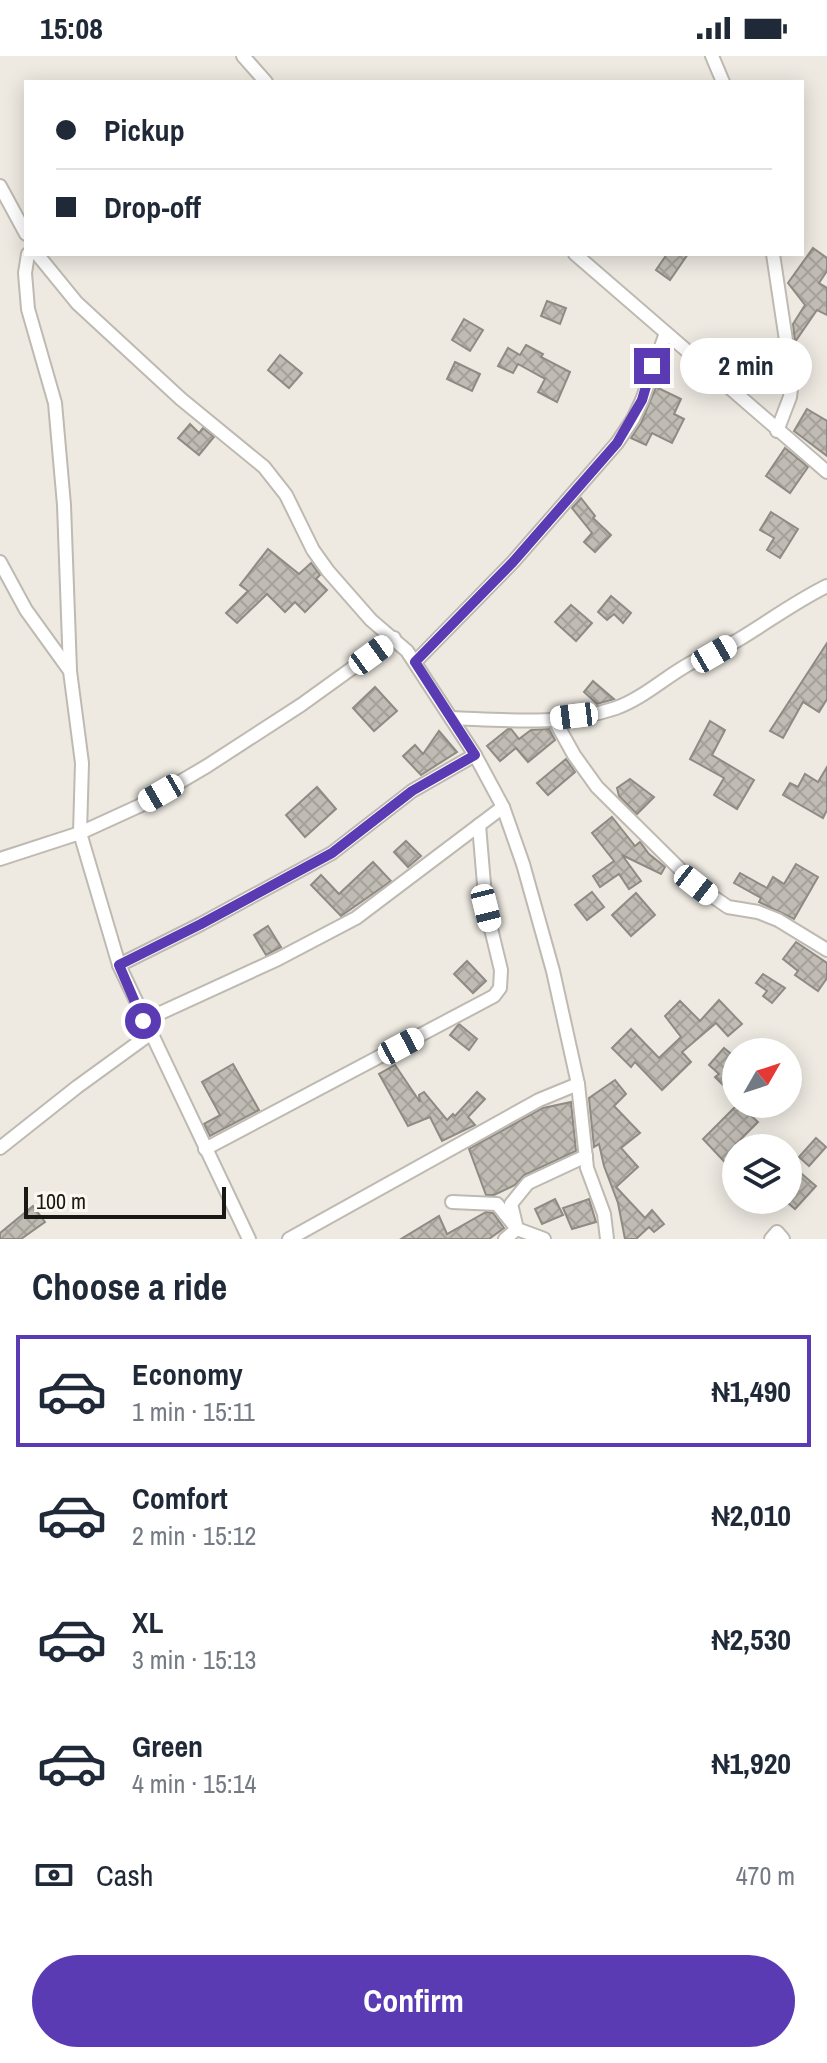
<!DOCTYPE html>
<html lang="en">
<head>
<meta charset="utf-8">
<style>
  body { margin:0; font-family:"Archivo Narrow",sans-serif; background:#f6f6f7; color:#1f2937; height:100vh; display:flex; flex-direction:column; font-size:30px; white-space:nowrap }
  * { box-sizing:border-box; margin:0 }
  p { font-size:26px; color:#747a83 }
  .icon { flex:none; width:44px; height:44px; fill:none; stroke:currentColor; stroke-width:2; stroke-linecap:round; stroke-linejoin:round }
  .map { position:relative; height:1183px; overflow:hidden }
  .details { display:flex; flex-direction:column; background:#fff; flex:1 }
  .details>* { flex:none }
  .guide { position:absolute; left:24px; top:24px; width:780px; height:176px; border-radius:0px; box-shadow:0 4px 20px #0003; display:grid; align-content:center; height:176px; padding:0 32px; background:#fff }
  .needle { width:52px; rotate:51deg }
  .buttons { position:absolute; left:722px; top:982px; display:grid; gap:16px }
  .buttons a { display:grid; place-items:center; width:80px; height:80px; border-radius:50%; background:#fff; box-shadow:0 4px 20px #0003; font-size:40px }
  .scale { position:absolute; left:24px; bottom:20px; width:202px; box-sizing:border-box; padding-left:8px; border:4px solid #191815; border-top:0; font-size:22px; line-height:28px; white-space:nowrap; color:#191815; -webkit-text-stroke:6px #fcf7ef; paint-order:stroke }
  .end { position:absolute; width:36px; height:36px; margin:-18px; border:10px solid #5b3bb3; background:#fff; box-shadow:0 0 0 4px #fff }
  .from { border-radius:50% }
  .bubble { position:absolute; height:56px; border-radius:28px; background:#fff; box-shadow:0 4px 20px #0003; font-size:26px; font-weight:700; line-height:56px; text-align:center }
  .car { position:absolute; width:24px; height:48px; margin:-24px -12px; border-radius:10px; box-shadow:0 0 6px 2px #0007; background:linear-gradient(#fff 24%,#345 0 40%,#fff 0 76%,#345 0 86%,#fff 0) }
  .guide b { display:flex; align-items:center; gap:28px; height:76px; font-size:30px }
  .guide b+b { border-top:2px solid #e0e1e3 }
  .guide i { width:20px; height:20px; background:#1f2937 }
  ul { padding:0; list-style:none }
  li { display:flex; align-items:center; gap:24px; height:112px; margin:0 16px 12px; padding:0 16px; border:4px solid transparent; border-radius:0px }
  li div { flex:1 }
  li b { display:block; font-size:30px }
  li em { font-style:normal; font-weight:700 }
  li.current { border-color:#5b3bb3 }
  li>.icon { width:72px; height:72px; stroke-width:1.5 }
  h2 { padding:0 32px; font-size:36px; line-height:96px }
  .pay { display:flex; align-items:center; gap:20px; height:88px; padding:0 32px; font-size:30px }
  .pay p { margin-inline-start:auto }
  .cta { display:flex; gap:16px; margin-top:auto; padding:16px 32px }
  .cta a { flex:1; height:92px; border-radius:48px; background:#5b3bb3; color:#fff; font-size:32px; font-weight:700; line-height:92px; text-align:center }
  .status { display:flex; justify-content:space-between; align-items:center; height:56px; padding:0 40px; background:#fff; direction:ltr }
  .status svg { height:22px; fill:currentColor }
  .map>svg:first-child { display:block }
</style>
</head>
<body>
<div class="status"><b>15:08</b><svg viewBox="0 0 49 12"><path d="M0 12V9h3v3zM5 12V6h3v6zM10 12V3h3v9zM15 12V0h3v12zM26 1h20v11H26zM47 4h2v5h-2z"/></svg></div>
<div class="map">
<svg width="827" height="1183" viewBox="0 0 827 1183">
  <defs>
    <pattern id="building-cross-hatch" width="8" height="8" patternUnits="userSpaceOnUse" patternTransform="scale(2)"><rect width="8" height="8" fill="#c0bcb4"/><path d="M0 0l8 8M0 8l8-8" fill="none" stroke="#a4a19a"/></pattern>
  </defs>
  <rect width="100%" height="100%" fill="#eeeae2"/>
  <g fill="url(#building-cross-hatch)" stroke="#8f8b84" stroke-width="2">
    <polygon points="813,192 827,202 827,215 819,227 827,232 827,259 817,254 795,286 793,268 805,249 788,227"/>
    <polygon points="667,198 688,198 670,224 656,214"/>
    <polygon points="547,245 566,252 560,268 541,260"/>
    <polygon points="464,263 483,274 470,295 452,284"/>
    <polygon points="526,289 543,298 541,301 570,316 557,346 538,336 545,323 518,308 513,317 498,310 508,292 520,299"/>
    <polygon points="280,299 302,317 289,332 268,314"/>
    <polygon points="455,306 480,318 472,335 447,323"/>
    <polygon points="656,331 681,343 674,358 684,363 672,387 652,377 646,389 631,382 641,367"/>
    <polygon points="807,353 827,365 827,400 794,375"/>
    <polygon points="190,368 199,377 203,372 214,381 199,399 178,382"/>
    <polygon points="785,392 808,411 790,437 766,420"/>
    <polygon points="581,442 595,460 593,462 611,479 595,496 584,486 592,477 572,452"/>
    <polygon points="771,456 798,473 780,502 767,494 774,482 760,474"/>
    <polygon points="268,493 299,518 311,507 320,519 316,523 327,534 305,556 295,546 285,556 267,538 237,567 226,557 248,535 240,529"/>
    <polygon points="611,540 631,557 623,567 614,558 607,564 598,556"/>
    <polygon points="571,549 592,567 576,585 555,566"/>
    <polygon points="827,587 827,643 819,656 803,646 783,682 770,675"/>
    <polygon points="593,625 614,643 597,648 584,636"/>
    <polygon points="375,631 397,655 374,675 353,652"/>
    <polygon points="710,665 725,674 712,699 754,724 737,753 714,739 724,722 690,703"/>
    <polygon points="508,673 511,673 519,683 531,674 549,673 555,684 528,706 516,692 500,705 487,690"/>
    <polygon points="439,675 457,696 421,719 403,700 415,689 423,698"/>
    <polygon points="566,703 575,716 548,739 537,727"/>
    <polygon points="827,711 827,754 823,762 783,739 790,727 798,731 805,718 818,726"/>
    <polygon points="630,723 654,741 637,758 619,740 617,732"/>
    <polygon points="317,731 336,753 305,781 286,759"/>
    <polygon points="612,761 635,790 640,786 649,798 665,811 661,818 622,799 641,825 629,833 619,818 600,831 593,820 614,805 592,777"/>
    <polygon points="406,785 421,800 408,811 394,796"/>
    <polygon points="373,806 391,825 341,860 311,829 321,819 339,838"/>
    <polygon points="796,808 818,821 794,863 759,846 761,842 734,827 740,817 767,832 773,821 784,828"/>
    <polygon points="592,836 604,851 587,864 575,849"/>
    <polygon points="636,837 655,859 631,880 612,859"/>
    <polygon points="268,870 281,891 266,899 254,879"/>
    <polygon points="796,886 827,907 827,922 818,935 795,919 798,915 783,903"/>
    <polygon points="467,905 486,925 473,937 454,918"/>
    <polygon points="763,918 785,932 772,947 763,940 767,935 756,927"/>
    <polygon points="719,944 742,968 728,980 716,967 682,996 691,1006 662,1034 635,1006 631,1011 612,992 631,973 659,1002 681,981 665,960 680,945 700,965"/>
    <polygon points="459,968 477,983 469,994 450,979"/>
    <polygon points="724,992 736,1002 736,1031 730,1036 715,1021 719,1018 709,1009"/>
    <polygon points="233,1008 259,1054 210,1080 204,1068 220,1059 202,1026"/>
    <polygon points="395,1009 420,1046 419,1039 424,1036 447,1064 453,1058 455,1060 477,1036 485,1043 468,1061 475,1069 442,1085 430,1061 408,1070 379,1018"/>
    <polygon points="615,1024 626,1038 614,1050 640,1077 621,1092 638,1111 616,1131 645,1162 652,1154 664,1168 654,1176 649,1171 636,1183 625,1183 618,1147 604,1110 599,1088 594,1091 589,1042"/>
    <polygon points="571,1046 576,1095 524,1119 515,1129 494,1139 486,1139 469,1093 543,1052"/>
    <polygon points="738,1048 758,1066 736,1088 736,1118 703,1083"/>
    <polygon points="816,1082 826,1091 809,1110 799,1101"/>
    <polygon points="796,1113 816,1130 795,1153 788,1147 788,1122"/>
    <polygon points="555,1143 563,1159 542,1168 535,1153"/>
    <polygon points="589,1143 596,1166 572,1173 563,1152"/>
    <polygon points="33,1150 45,1166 21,1183 0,1183 0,1177"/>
    <polygon points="486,1156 493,1157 504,1172 489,1183 401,1183 439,1160 447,1178"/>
  </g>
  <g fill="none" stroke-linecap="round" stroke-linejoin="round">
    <defs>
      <g id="minor">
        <polyline points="243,0 266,26"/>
        <polyline points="712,0 723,26"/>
        <polyline points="0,130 26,178"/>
        <polyline points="28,198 25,217 28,253 55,347 64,449 70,614"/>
        <polyline points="37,198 77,247 181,343 264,411 286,439 313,494 328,515 371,564 407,595 475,699 503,751 523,808 553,915 578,1028 587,1112 604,1158 607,1183"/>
        <polyline points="575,198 827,416"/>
        <polyline points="773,198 792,324 790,341 777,375"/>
        <polyline points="0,506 26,554 70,615 82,707 80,777 119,909 249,1183"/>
        <polyline points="415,606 513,506 617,387 633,363 642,344 666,277"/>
        <path d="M452,662c54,2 112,8 164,-10 27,-10 48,-30 73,-44 16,-9 33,-15 49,-24 30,-18 58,-39 89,-54"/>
        <polyline points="554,663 574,699 597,731 696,829 728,851 758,856 778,864 827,894"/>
        <polyline points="0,803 80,777 139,750 207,710 301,649 394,582"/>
        <polyline points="119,909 201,868 332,797 412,735 475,699"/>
        <polyline points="143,965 278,903 356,862 503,751"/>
        <polyline points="0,1092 77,1031 150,978"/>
        <polyline points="205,1093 494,940 500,932 501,914 486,852 479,769"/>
        <polyline points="452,1146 497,1148 517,1173 544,1183"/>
        <polyline points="289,1183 539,1044 578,1028"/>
        <polyline points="505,1183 517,1173 511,1148 528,1127 586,1100"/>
        <polyline points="771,1183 777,1176 783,1183"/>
      </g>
    </defs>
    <use href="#minor" stroke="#bebab2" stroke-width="16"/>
    <use href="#minor" stroke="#fff" stroke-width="12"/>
  </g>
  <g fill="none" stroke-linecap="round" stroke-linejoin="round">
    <polyline stroke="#5b3bb3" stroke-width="10" points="143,965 119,909 201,868 332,797 412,735 475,699 415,606 513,506 617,387 642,344 652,310"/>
  </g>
</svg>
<div class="buttons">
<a><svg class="needle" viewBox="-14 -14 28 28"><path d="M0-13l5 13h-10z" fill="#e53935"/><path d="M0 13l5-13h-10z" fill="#747a83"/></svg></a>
<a><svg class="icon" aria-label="layers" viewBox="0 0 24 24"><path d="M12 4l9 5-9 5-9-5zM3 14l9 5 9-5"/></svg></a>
</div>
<div class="scale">100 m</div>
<i class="end from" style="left:143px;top:965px"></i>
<i class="end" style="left:652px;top:310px"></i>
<div class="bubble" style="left:680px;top:282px;width:132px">2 min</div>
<i class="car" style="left:714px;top:598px;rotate:60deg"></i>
<i class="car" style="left:371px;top:599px;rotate:54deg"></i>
<i class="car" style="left:574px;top:660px;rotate:263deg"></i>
<i class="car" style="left:161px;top:737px;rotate:240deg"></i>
<i class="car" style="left:696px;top:829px;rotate:128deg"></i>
<i class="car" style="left:486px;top:852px;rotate:166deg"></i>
<i class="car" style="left:401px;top:990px;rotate:62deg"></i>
<div class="guide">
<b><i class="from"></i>Pickup</b>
<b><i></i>Drop-off</b>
</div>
</div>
<section class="details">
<h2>Choose a ride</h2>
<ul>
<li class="current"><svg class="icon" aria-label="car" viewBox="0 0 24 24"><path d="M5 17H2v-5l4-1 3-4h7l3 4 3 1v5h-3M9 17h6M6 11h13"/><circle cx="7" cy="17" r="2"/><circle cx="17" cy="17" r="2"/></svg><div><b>Economy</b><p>1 min · 15:11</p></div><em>₦1,490</em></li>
<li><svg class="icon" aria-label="car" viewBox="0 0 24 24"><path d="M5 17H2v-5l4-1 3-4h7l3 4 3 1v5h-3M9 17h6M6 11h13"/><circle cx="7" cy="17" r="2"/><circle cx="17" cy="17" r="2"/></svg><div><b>Comfort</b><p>2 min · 15:12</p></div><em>₦2,010</em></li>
<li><svg class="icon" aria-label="car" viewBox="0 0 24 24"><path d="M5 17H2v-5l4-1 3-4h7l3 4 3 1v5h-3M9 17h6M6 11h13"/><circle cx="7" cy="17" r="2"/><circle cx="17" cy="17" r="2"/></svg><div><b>XL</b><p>3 min · 15:13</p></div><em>₦2,530</em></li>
<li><svg class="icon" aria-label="car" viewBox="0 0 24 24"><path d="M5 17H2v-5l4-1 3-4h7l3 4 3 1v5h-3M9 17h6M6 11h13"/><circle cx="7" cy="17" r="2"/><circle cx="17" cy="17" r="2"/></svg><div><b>Green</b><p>4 min · 15:14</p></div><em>₦1,920</em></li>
</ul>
<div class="pay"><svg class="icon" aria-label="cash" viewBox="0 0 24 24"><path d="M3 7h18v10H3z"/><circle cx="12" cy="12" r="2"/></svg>Cash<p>470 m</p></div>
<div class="cta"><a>Confirm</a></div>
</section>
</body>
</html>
